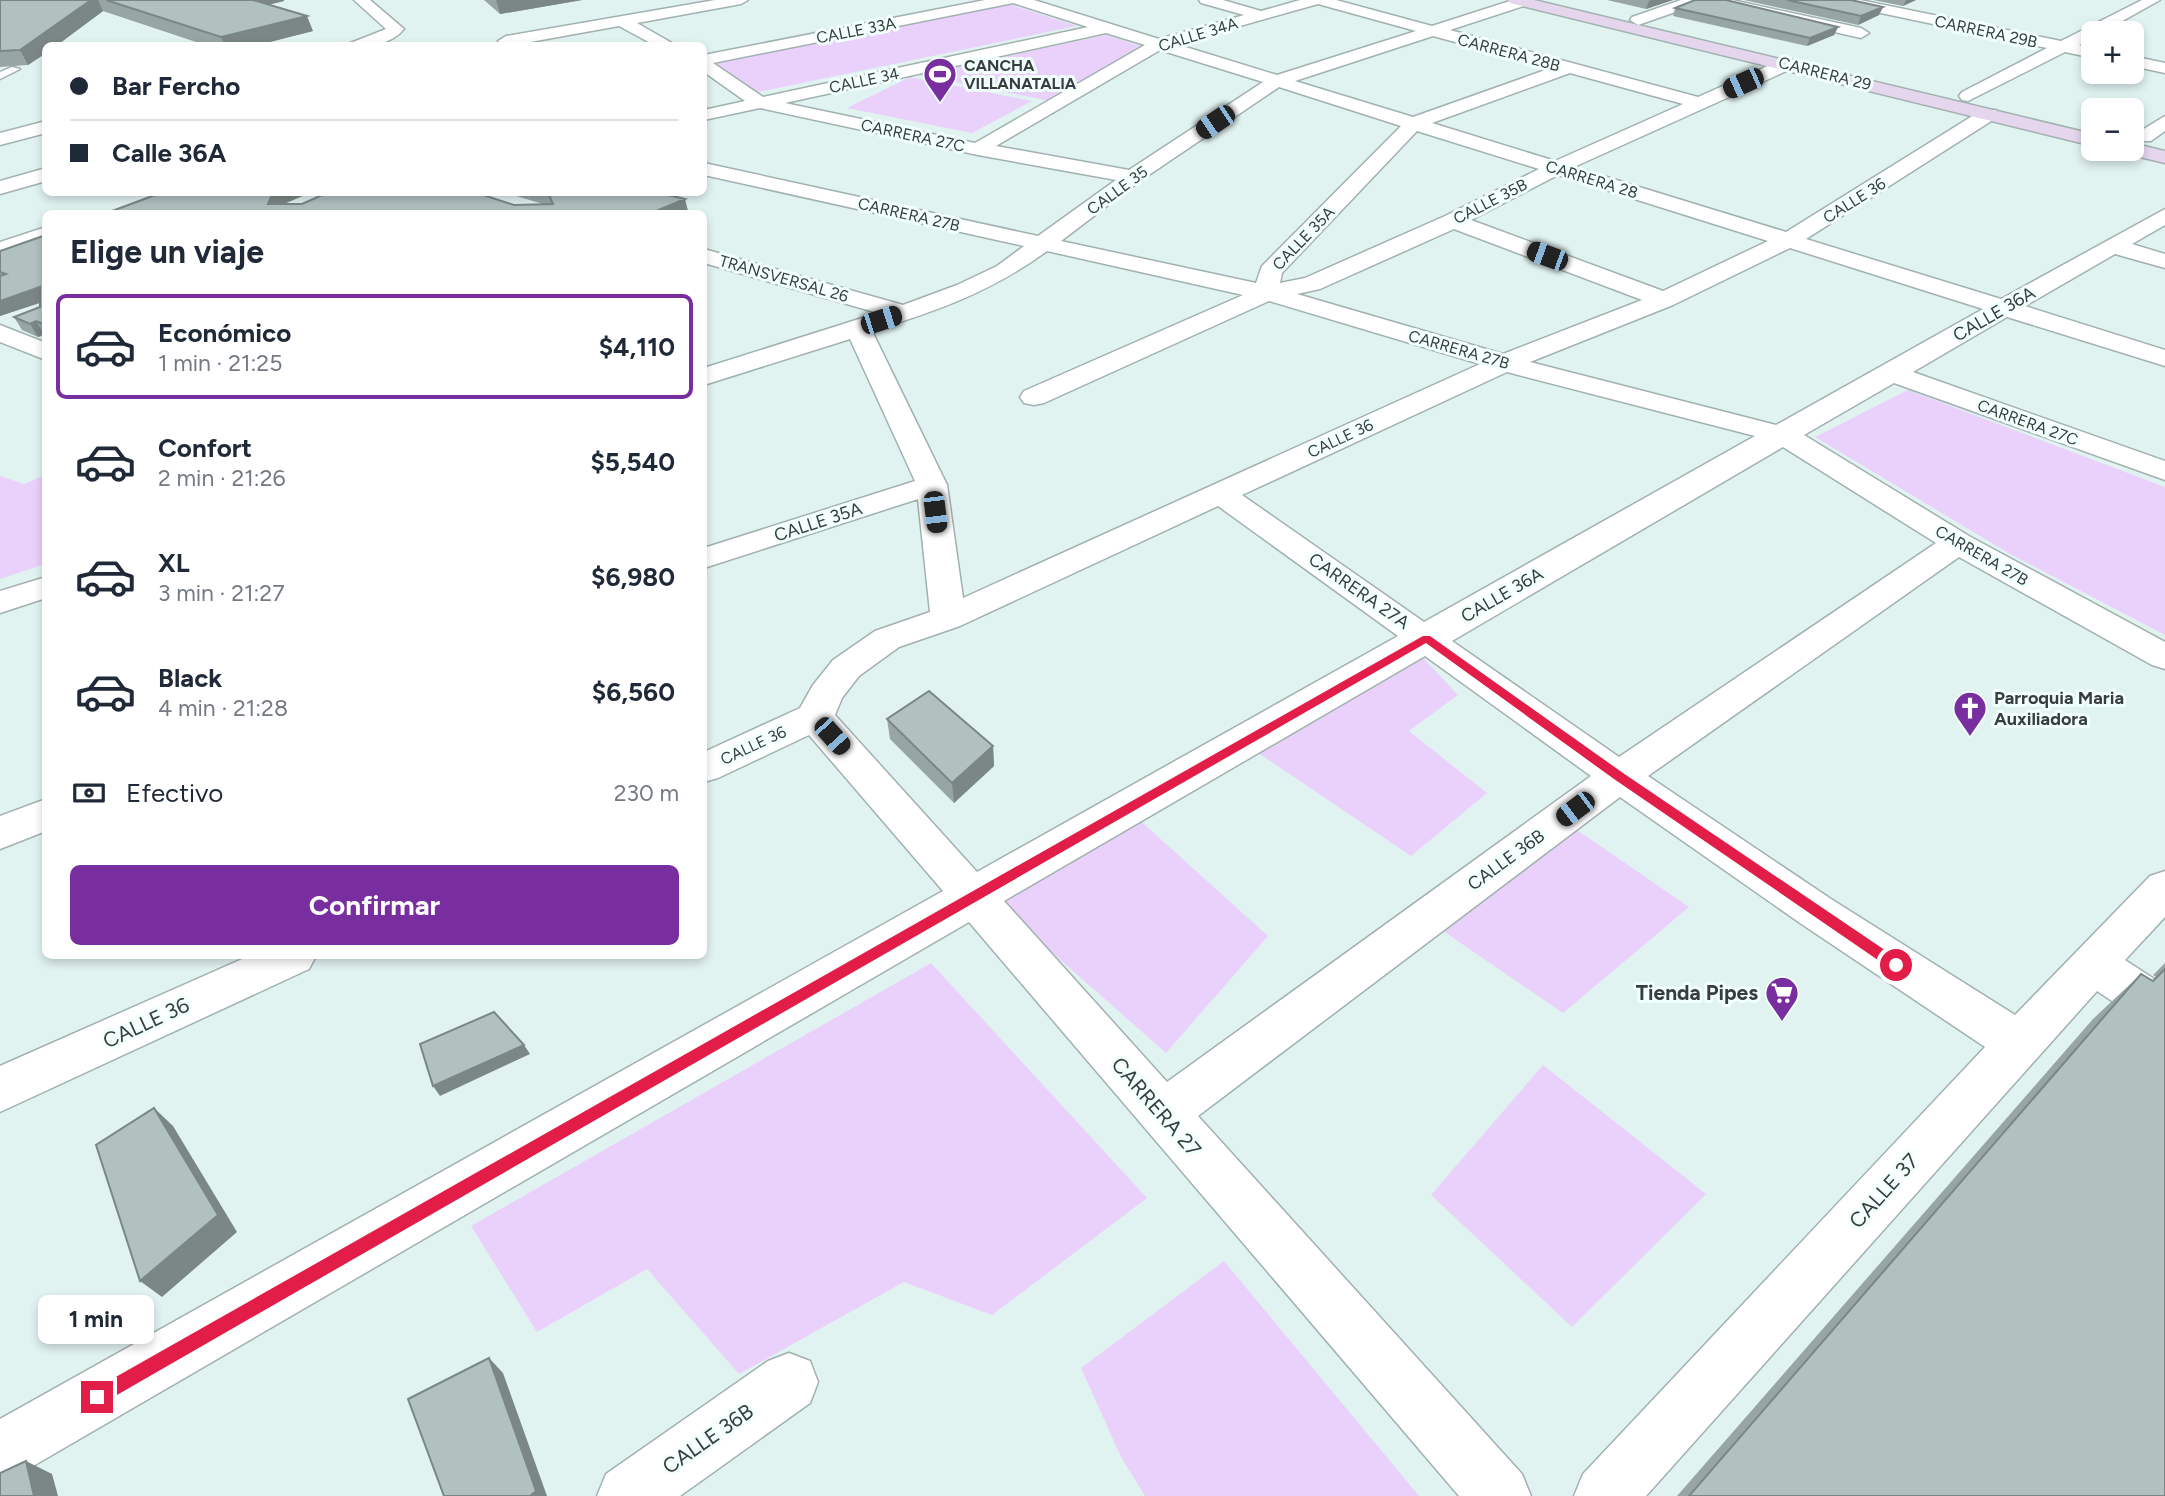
<!DOCTYPE html>
<html lang="es">
<head>
<meta charset="utf-8">
<style>
  body { margin:0; font-family:Figtree,sans-serif; background:#f2f2f3; color:#1f2937; height:100vh; display:flex; flex-direction:column; font-size:26px; white-space:nowrap }
  * { box-sizing:border-box; margin:0 }
  p { font-size:23px; color:#747a83 }
  .icon { flex:none; width:38px; height:38px; fill:none; stroke:currentColor; stroke-width:2; stroke-linecap:round; stroke-linejoin:round }
  .map { position:relative; flex:1; overflow:hidden }
  .panel { position:absolute; left:42px; top:210px; width:665px; height:749px; display:flex; flex-direction:column; background:#fff; border-radius:10px; box-shadow:0 4px 10px #0003 }
  .panel>* { flex:none }
  .top-card { position:absolute; left:42px; top:42px; width:665px; height:154px; border-radius:10px; box-shadow:0 4px 10px #0003; display:grid; align-content:center; height:154px; padding:0 28px; background:#fff }
  .fabs { position:absolute; left:2081px; top:21px; display:grid; gap:14px }
  .fabs a { display:grid; place-items:center; width:63px; height:63px; border-radius:10px; background:#fff; box-shadow:0 4px 10px #0003; font-size:35px }
  .end { position:absolute; width:32px; height:32px; margin:-16px; border:9px solid #e11d48; background:#fff; box-shadow:0 0 0 4px #fff }
  .from { border-radius:50% }
  .bubble { position:absolute; height:49px; border-radius:10px; background:#fff; box-shadow:0 4px 10px #0003; font-size:23px; font-weight:700; line-height:49px; text-align:center }
  .car { position:absolute; width:21px; height:42px; margin:-21px -10px; border-radius:9px; box-shadow:0 0 5px 2px #0007; background:linear-gradient(#222 24%,#8ab4d8 0 40%,#222 0 76%,#8ab4d8 0 86%,#222 0) }
  .top-card b { display:flex; align-items:center; gap:24px; height:66px; font-size:26px }
  .top-card b+b { border-top:2px solid #e0e1e3 }
  .top-card i { width:18px; height:18px; background:#1f2937 }
  ul { padding:0; list-style:none }
  li { display:flex; align-items:center; gap:21px; height:105px; margin:0 14px 10px; padding:0 14px; border:4px solid transparent; border-radius:10px }
  li div { flex:1 }
  li b { display:block; font-size:26px }
  li em { font-style:normal; font-weight:700 }
  li.active { border-color:#792ea0 }
  li>.icon { width:63px; height:63px; stroke-width:1.5 }
  h2 { padding:0 28px; font-size:32px; line-height:84px }
  .pay { display:flex; align-items:center; gap:18px; height:77px; padding:0 28px; font-size:26px }
  .pay p { margin-inline-start:auto }
  .primary-button { display:flex; gap:14px; margin-top:auto; padding:14px 28px }
  .primary-button a { flex:1; height:80px; border-radius:10px; background:#792ea0; color:#fff; font-size:28px; font-weight:700; line-height:80px; text-align:center }
  .map>svg:first-child { display:block }
</style>
</head>
<body>
<div class="map">
<svg width="2165" height="1496" viewBox="0 0 2165 1496">
  <rect width="100%" height="100%" fill="#e1f3f1"/>
  <g fill="#ead1fb">
    <polygon points="996,0 1077,26 753,93 704,65 704,61"/>
    <polygon points="1106,35 1140,46 1050,101 918,75"/>
    <polygon points="910,77 1032,101 972,133 847,108"/>
    <polygon points="1908,390 2165,487 2165,635 2010,554 1815,437"/>
    <polygon points="45,475 45,564 0,579 0,476 24,484"/>
    <polygon points="1411,645 1458,695 1409,731 1487,793 1411,856 1242,742"/>
    <polygon points="1134,815 1268,936 1166,1053 996,903"/>
    <polygon points="1567,823 1689,907 1563,1013 1446,933 1434,918"/>
    <polygon points="931,963 1147,1198 992,1315 904,1282 739,1374 647,1269 537,1332 471,1226"/>
    <polygon points="1543,1065 1706,1194 1572,1327 1431,1195"/>
    <polygon points="1224,1261 1419,1496 1145,1496 1121,1457 1081,1368"/>
  </g>
  <g fill="none" stroke-linecap="round" stroke-linejoin="round">
    <defs>
      <polygon id="lane" points="12,67 20,69 0,79 0,72"/>
      <g id="street">
        <path d="M354,0h16l34,29c-15,18 -39,17 -61,17l43,-17z"/>
        <polygon points="715,0 748,0 741,4 637,23 677,46 656,46 619,26 508,46 500,44 498,41 506,36"/>
        <path d="M985,0h49l125,39 85,-24 -43,-12 -2,-3h24l38,11 39,-11h36l96,26 81,-26h22l-2,3 -83,27 248,67 83,-37h12l2,4 -2,4 -219,99 212,65 196,-122h14l2,4 -2,4 -190,121 195,60 164,-90v16l-33,19 33,10v14l-50,-14 -90,52 140,44v16l-158,-49 -94,55 252,89v19l-271,-97 -90,52 165,101 196,106v27l-13,-4 -193,-108 -311,219 183,123 184,116 135,-139 15,-5v46l-40,43 40,26v45l-17,-6 -51,-34 -451,505h-72l9,-22 402,-427 -185,-124 -180,-126 -422,319 324,358 9,22h-72l-490,-574 -948,551 -21,9v-63l943,-528 -134,-156 -91,43 -14,4v-30l96,-44 13,-23 20,-25 42,-29 55,-19 -12,-113 -214,69v-20l211,-67 -65,-142 -146,46v-17l174,-55 -174,-50v-14l199,56 54,-20 40,-19 27,-20 -320,-71v-12l334,73 78,-56 -138,-25 -218,-47 -56,12v-10l41,-9 -41,-29v-17zM1013,3l75,24 -325,70 -50,-34zM1318,4l98,27 -139,44 -101,-31zM1106,33l39,12 -170,98 -190,-40zM1433,36l118,32 -138,49 -118,-36zM1160,50l103,32 -134,88 -133,-24zM1570,73l113,31 -128,57 -123,-38zM1279,87l122,39 -139,140 -6,17 -195,-42 79,-60zM1417,131l122,38 -94,47 -140,62 -25,5 2,-10zM1558,175l210,66 -105,50 -192,-71zM1454,229l188,71 -139,54 -206,-60 23,-5zM1790,248l193,61 -207,116 -246,-63 143,-57zM1047,251l196,44 -219,96 -4,6 4,6 10,2 10,-2 225,-102 211,63 -517,234 -16,-113 -75,-154c64,-20 119,-39 175,-80zM1507,372l248,64 -331,186 -182,-127zM1783,447l153,96 -317,214 -167,-116zM1218,506l180,130 -421,236 -142,-157 7,-17 17,-22 40,-29 61,-21zM1425,656l166,120 -424,306 -163,-181z"/>
        <polygon points="1681,0 1703,0 1701,3 1644,23 1638,25 1630,20 1632,17"/>
        <polygon points="1704,0 1732,0 1861,28 1869,33 1861,38 1711,4"/>
        <polygon points="1831,0 1860,0 2061,41 2142,0 2160,0 2101,33 2093,33 2093,37 2079,45 2093,48 2093,58 2065,52 1968,101 1962,100 1959,96 1962,92 2047,48 1838,4"/>
        <polygon points="2132,56 2165,63 2165,73 2132,66"/>
        <polygon points="2165,116 2165,131 2151,141 2137,141 2134,137 2137,133"/>
        <polygon points="46,121 46,133 0,145 0,133"/>
        <polygon points="46,168 46,181 0,194 0,181"/>
        <polygon points="46,227 46,242 0,257 0,242"/>
        <polygon points="0,325 46,343 46,360 0,342"/>
        <polygon points="46,577 46,598 0,613 0,591"/>
        <polygon points="46,799 46,831 0,849 0,816"/>
        <polygon points="249,956 316,956 309,969 0,1112 0,1066"/>
        <polygon points="789,1353 810,1361 818,1382 810,1403 680,1496 597,1496 606,1474 768,1361"/>
      </g>
      <g id="secondary">
        <polygon points="1508,0 1534,0 2093,134 2093,146 1510,3"/>
        <polygon points="2132,143 2165,151 2165,163 2123,153 2120,149 2132,149"/>
      </g>
    </defs>
    <use href="#lane" stroke="#a0b1af" stroke-width="3"/>
    <use href="#street" stroke="#a0b1af" stroke-width="3"/>
    <use href="#secondary" stroke="#a0b1af" stroke-width="3"/>
    <use href="#lane" fill="#fff" fill-rule="evenodd"/>
    <use href="#street" fill="#fff" fill-rule="evenodd"/>
    <use href="#secondary" fill="#e5d6ee" fill-rule="evenodd"/>
  </g>
  <g fill="#97a6a5">
    <polygon points="0,0 284,0 284,1 268,5 313,31 254,46 208,46 103,11 56,46 46,46 46,53 28,65 0,67"/>
    <polygon points="484,0 582,0 500,14"/>
    <polygon points="1607,0 1673,0 1646,9"/>
    <polygon points="1744,0 1851,0 1883,7 1879,15 1858,25"/>
    <polygon points="1873,0 1916,0 1903,6"/>
    <polygon points="1675,8 1838,27 1834,35 1807,46 1673,16"/>
    <polygon points="503,192 656,192 688,211 681,214 104,214 283,204 543,204"/>
    <polygon points="46,235 46,335 38,337 22,330 14,317 40,307 40,302 0,316 0,251"/>
    <polygon points="887,719 993,746 994,766 954,803 890,739"/>
    <polygon points="2165,963 2165,1496 1677,1496 2093,1019 2141,974 2152,981 2156,977 2153,975"/>
  </g>
  <g fill="#7b8786">
    <polygon points="91,0 98,0 103,11 56,46 46,46 46,53 28,65 20,50"/>
    <polygon points="240,0 284,0 284,1 245,10"/>
    <polygon points="496,0 582,0 500,14"/>
    <polygon points="1651,0 1673,0 1646,9 1649,1"/>
    <polygon points="1906,0 1916,0 1903,6"/>
    <polygon points="1883,7 1879,15 1858,25 1861,16"/>
    <polygon points="307,16 313,31 254,46 225,46 221,37"/>
    <polygon points="1838,27 1834,35 1807,46 1810,38"/>
    <polygon points="277,192 312,192 277,207 268,204 272,195"/>
    <polygon points="685,199 688,211 681,214 649,214"/>
    <polygon points="40,287 46,301 0,316 0,301"/>
    <polygon points="36,321 44,334 38,337 30,324"/>
    <polygon points="993,746 994,766 954,803 952,783"/>
    <polygon points="524,1045 530,1054 440,1096 433,1086"/>
    <polygon points="154,1108 173,1126 237,1232 162,1297 140,1281"/>
    <polygon points="489,1358 503,1373 547,1496 530,1496"/>
    <polygon points="26,1461 52,1474 58,1496 34,1496"/>
  </g>
  <g fill="#b0c1c0" stroke="#7b8786" stroke-width="2">
    <polygon points="0,0 91,0 20,50 0,51"/>
    <polygon points="106,0 253,0 307,16 221,37"/>
    <polygon points="1695,0 1726,0 1838,27 1810,38 1675,8"/>
    <polygon points="1787,0 1851,0 1883,7 1861,16"/>
    <polygon points="163,192 277,192 272,195 268,204 302,204 329,192 474,192 514,205 553,204 549,195 541,192 656,192 685,199 649,214 104,214"/>
    <polygon points="46,235 46,325 36,321 30,324 14,317 40,307 40,287 0,301 0,276 6,274 0,272 0,251"/>
    <polygon points="929,691 993,746 952,783 887,719"/>
    <polygon points="2165,969 2165,1496 1689,1496 2141,974 2153,981"/>
    <polygon points="494,1012 524,1045 433,1086 420,1044"/>
    <polygon points="154,1108 218,1215 140,1281 96,1145"/>
    <polygon points="489,1358 536,1491 530,1496 444,1496 408,1399"/>
    <polygon points="26,1461 34,1496 0,1496 0,1473"/>
  </g>
  <polygon fill="#e11d48" points="1423,636 1430,636 1623,773 1901,961 1901,969 1891,969 1614,779 1426,643 103,1403 97,1405 91,1403 88,1397 91,1391"/>
  <defs>
    <symbol id="stadium-pin" viewBox="-11 -11 22 30"><path d="M0 17L-7.5 6A9.5 9.5 0 1 1 7.5 6Z" fill="#792ea0" stroke="#f1fffd"/><path d="M0-5a6.5 5 0 1 0 0 10a6.5 5 0 1 0 0-10ZM-3.5-1.8h7v3.6h-7Z" fill="#fff"/></symbol>
    <symbol id="church-pin" viewBox="-11 -11 22 30"><path d="M0 17L-7.5 6A9.5 9.5 0 1 1 7.5 6Z" fill="#792ea0" stroke="#f1fffd"/><path d="M-1.2-6h2.4v3.5h3.3v2.4h-3.3V6h-2.4V-.1h-3.3v-2.4h3.3Z" fill="#fff"/></symbol>
    <symbol id="supermarket-pin" viewBox="-11 -11 22 30"><path d="M0 17L-7.5 6A9.5 9.5 0 1 1 7.5 6Z" fill="#792ea0" stroke="#f1fffd"/><path d="M-6-5.5h2.5l.6 2H6L4.5 2H-2.5L-4.4-4H-6ZM-1.5 3.2a1.3 1.3 0 1 0 .1 0ZM3 3.2a1.3 1.3 0 1 0 .1 0Z" fill="#fff"/></symbol>
  </defs>
  <g fill-rule="evenodd">
    <use href="#stadium-pin" x="921" y="55" width="38" height="52"/>
    <use href="#church-pin" x="1951" y="689" width="38" height="52"/>
    <use href="#supermarket-pin" x="1763" y="974" width="38" height="52"/>
  </g>
  <g text-anchor="middle" stroke-width="6" stroke-linejoin="round" paint-order="stroke">
    <g font-size="16" fill="#373e3d" stroke="#f1fffd">
      <text transform="translate(856 30) rotate(-11)" y="6">CALLE 33A</text>
      <text transform="translate(1986 31) rotate(12)" y="6">CARRERA 29B</text>
      <text transform="translate(1198 34) rotate(-17)" y="6">CALLE 34A</text>
      <text transform="translate(1509 52) rotate(15)" y="6">CARRERA 28B</text>
      <text transform="translate(1825 73) rotate(14)" y="6">CARRERA 29</text>
      <text transform="translate(864 80) rotate(-12)" y="6">CALLE 34</text>
      <text transform="translate(913 135) rotate(12)" y="6">CARRERA 27C</text>
      <text transform="translate(1592 179) rotate(17)" y="6">CARRERA 28</text>
      <text transform="translate(1117 190) rotate(-36)" y="6">CALLE 35</text>
      <text transform="translate(1854 200) rotate(-32)" y="6">CALLE 36</text>
      <text transform="translate(1490 201) rotate(-27)" y="6">CALLE 35B</text>
      <text transform="translate(909 214) rotate(13)" y="6">CARRERA 27B</text>
      <text transform="translate(1303 238) rotate(-46)" y="6">CALLE 35A</text>
      <text transform="translate(784 278) rotate(16)" y="6">TRANSVERSAL 26</text>
      <text transform="translate(1459 349) rotate(16)" y="6">CARRERA 27B</text>
      <text transform="translate(2028 422) rotate(20)" y="6">CARRERA 27C</text>
      <text transform="translate(1340 438) rotate(-25)" y="6">CALLE 36</text>
      <text transform="translate(1982 555) rotate(30)" y="6">CARRERA 27B</text>
      <text transform="translate(753 745) rotate(-25)" y="6">CALLE 36</text>
    </g>
    <g font-size="16" font-weight="bold" fill="#373e3d" stroke="#f1fffd" text-anchor="start">
      <text x="964" y="71">CANCHA<tspan x="964" dy="18">VILLANATALIA</tspan></text>
    </g>
    <g font-size="18" fill="#373e3d" stroke="#f1fffd">
      <text transform="translate(1994 314) rotate(-30)" y="6">CALLE 36A</text>
      <text transform="translate(818 522) rotate(-18)" y="6">CALLE 35A</text>
      <text transform="translate(1359 591) rotate(35)" y="6">CARRERA 27A</text>
      <text transform="translate(1502 595) rotate(-30)" y="6">CALLE 36A</text>
      <text transform="translate(1506 860) rotate(-36)" y="6">CALLE 36B</text>
    </g>
    <g font-size="18" font-weight="bold" fill="#373e3d" stroke="#f1fffd" text-anchor="start">
      <text x="1994" y="704">Parroquia Maria<tspan x="1994" dy="21">Auxiliadora</tspan></text>
    </g>
    <g font-size="21" font-weight="bold" fill="#373e3d" stroke="#f1fffd" text-anchor="end">
      <text x="1758" y="1000">Tienda Pipes</text>
    </g>
    <g font-size="21" fill="#373e3d" stroke="#f1fffd">
      <text transform="translate(146 1023) rotate(-25)" y="7">CALLE 36</text>
      <text transform="translate(1156 1107) rotate(49)" y="7">CARRERA 27</text>
      <text transform="translate(1884 1191) rotate(-48)" y="7">CALLE 37</text>
      <text transform="translate(708 1439) rotate(-35)" y="7">CALLE 36B</text>
    </g>
  </g>
</svg>
<div class="fabs">
<a>+</a>
<a>−</a>
</div>
<i class="end from" style="left:1896px;top:965px"></i>
<i class="end" style="left:97px;top:1397px"></i>
<div class="bubble" style="left:38px;top:1295px;width:116px">1 min</div>
<i class="car" style="left:1743px;top:83px;rotate:246deg"></i>
<i class="car" style="left:1215px;top:122px;rotate:236deg"></i>
<i class="car" style="left:1547px;top:256px;rotate:290deg"></i>
<i class="car" style="left:881px;top:320px;rotate:72deg"></i>
<i class="car" style="left:935px;top:512px;rotate:173deg"></i>
<i class="car" style="left:832px;top:736px;rotate:138deg"></i>
<i class="car" style="left:1575px;top:809px;rotate:233deg"></i>
<div class="top-card">
<b><i class="from"></i>Bar Fercho</b>
<b><i></i>Calle 36A</b>
</div>
<section class="panel">
<h2>Elige un viaje</h2>
<ul>
<li class="active"><svg class="icon" aria-label="car" viewBox="0 0 24 24"><path d="M5 17H2v-5l4-1 3-4h7l3 4 3 1v5h-3M9 17h6M6 11h13"/><circle cx="7" cy="17" r="2"/><circle cx="17" cy="17" r="2"/></svg><div><b>Económico</b><p>1 min · 21:25</p></div><em>$4,110</em></li>
<li><svg class="icon" aria-label="car" viewBox="0 0 24 24"><path d="M5 17H2v-5l4-1 3-4h7l3 4 3 1v5h-3M9 17h6M6 11h13"/><circle cx="7" cy="17" r="2"/><circle cx="17" cy="17" r="2"/></svg><div><b>Confort</b><p>2 min · 21:26</p></div><em>$5,540</em></li>
<li><svg class="icon" aria-label="car" viewBox="0 0 24 24"><path d="M5 17H2v-5l4-1 3-4h7l3 4 3 1v5h-3M9 17h6M6 11h13"/><circle cx="7" cy="17" r="2"/><circle cx="17" cy="17" r="2"/></svg><div><b>XL</b><p>3 min · 21:27</p></div><em>$6,980</em></li>
<li><svg class="icon" aria-label="car" viewBox="0 0 24 24"><path d="M5 17H2v-5l4-1 3-4h7l3 4 3 1v5h-3M9 17h6M6 11h13"/><circle cx="7" cy="17" r="2"/><circle cx="17" cy="17" r="2"/></svg><div><b>Black</b><p>4 min · 21:28</p></div><em>$6,560</em></li>
</ul>
<div class="pay"><svg class="icon" aria-label="cash" viewBox="0 0 24 24"><path d="M3 7h18v10H3z"/><circle cx="12" cy="12" r="2"/></svg>Efectivo<p>230 m</p></div>
<div class="primary-button"><a>Confirmar</a></div>
</section>
</div>
</body>
</html>
